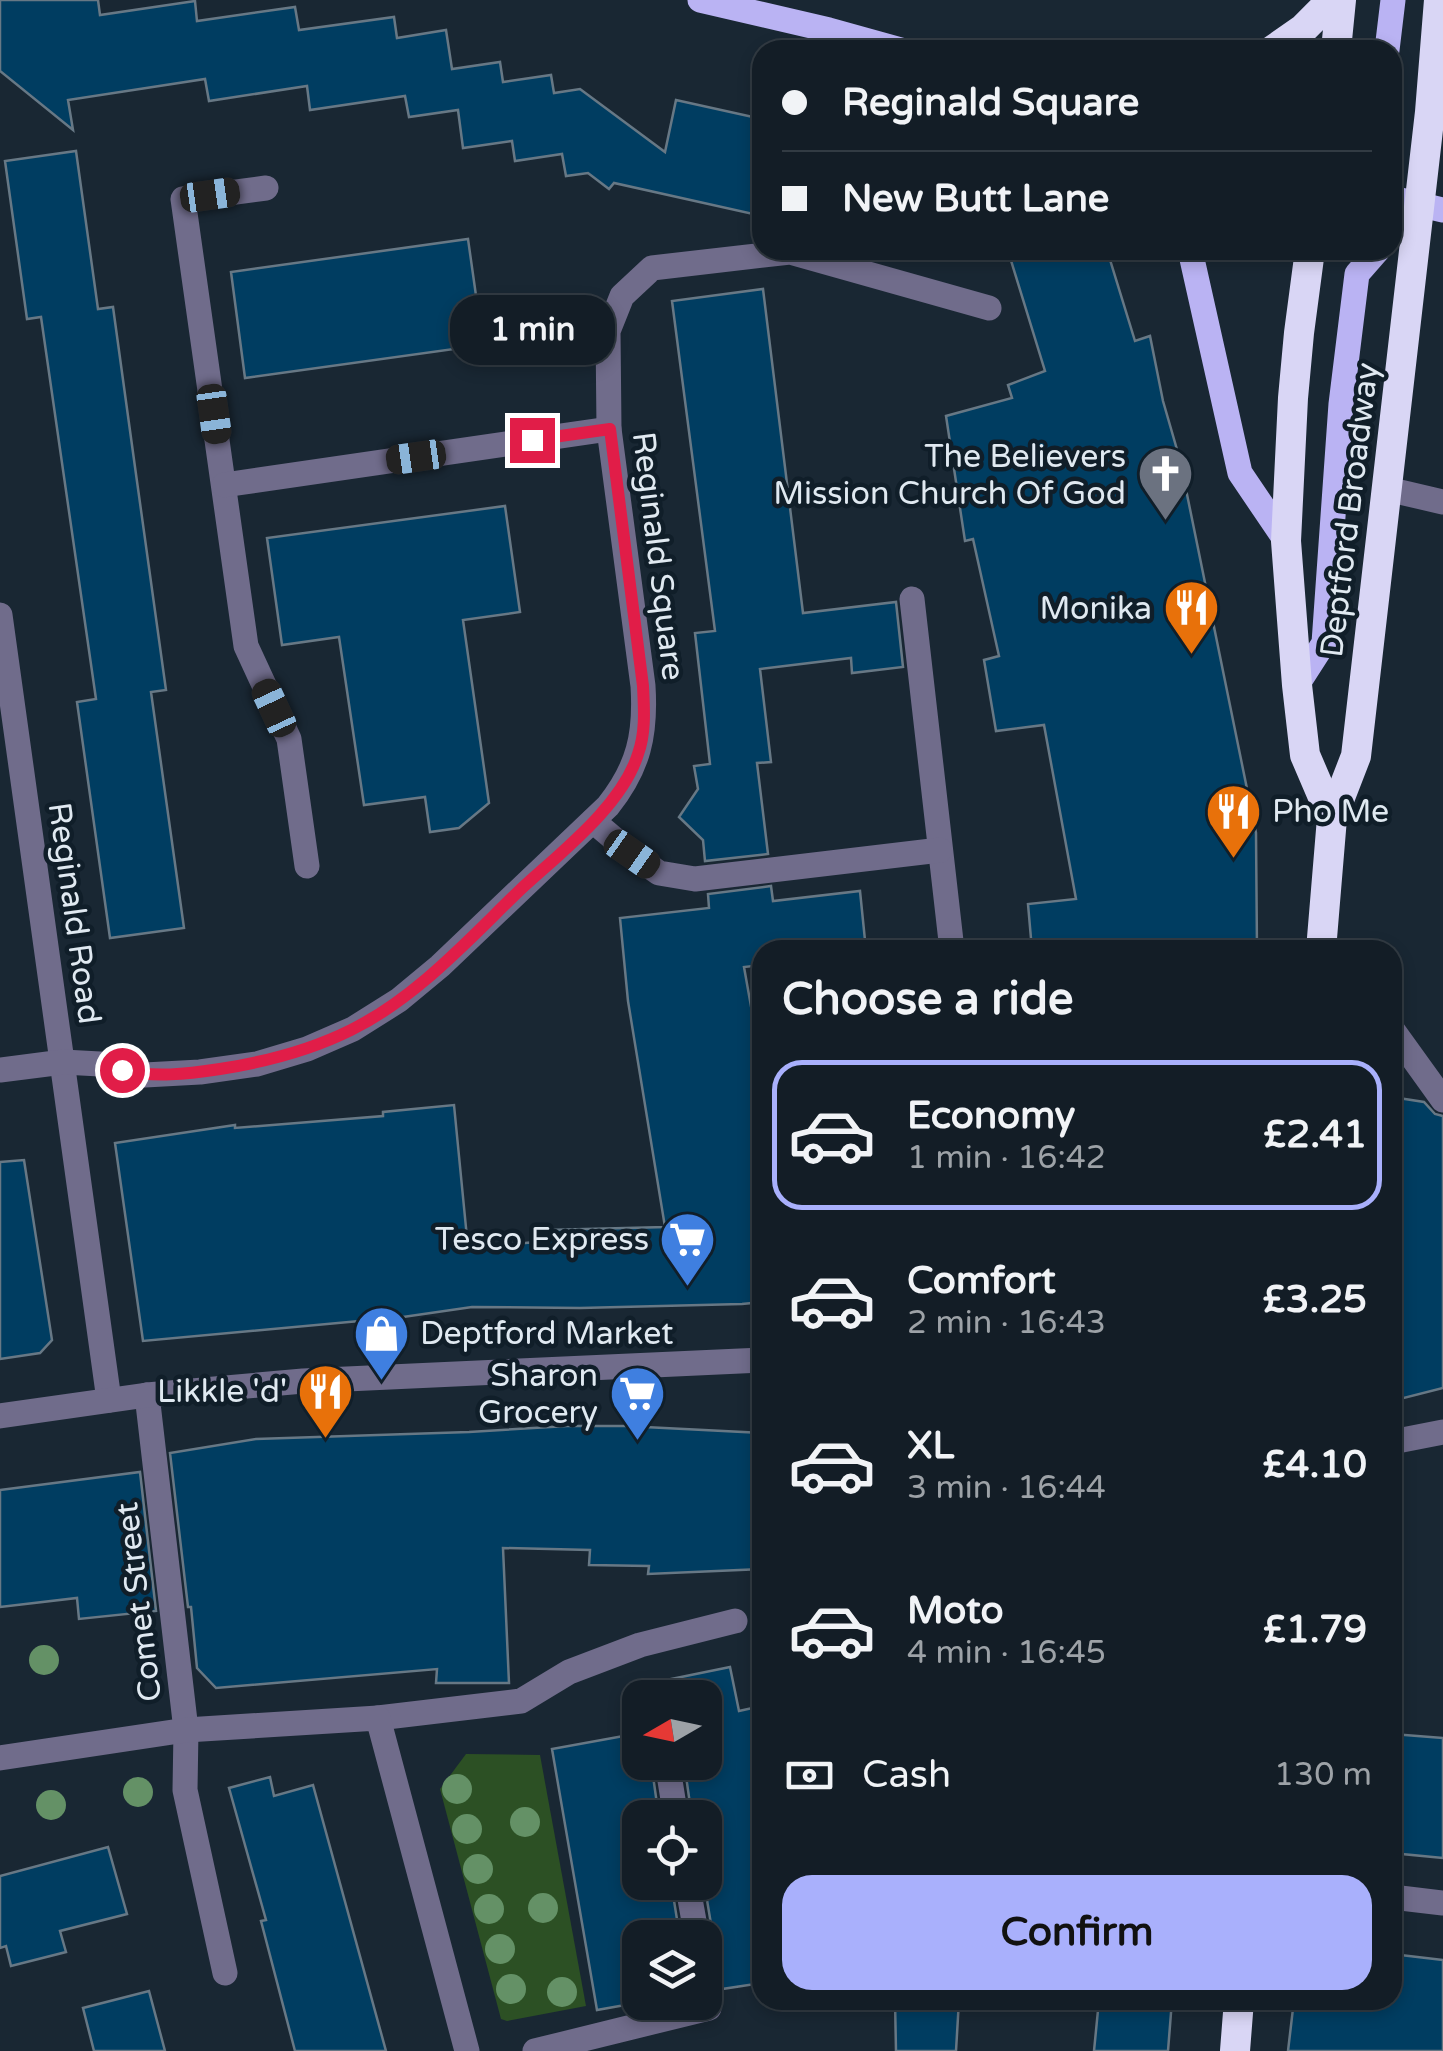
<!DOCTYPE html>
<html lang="en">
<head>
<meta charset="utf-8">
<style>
  body { margin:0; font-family:"Varela Round",sans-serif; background:#1c262e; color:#f1f3f6; height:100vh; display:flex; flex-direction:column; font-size:38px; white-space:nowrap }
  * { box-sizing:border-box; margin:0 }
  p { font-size:32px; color:#9da2a7 }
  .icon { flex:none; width:55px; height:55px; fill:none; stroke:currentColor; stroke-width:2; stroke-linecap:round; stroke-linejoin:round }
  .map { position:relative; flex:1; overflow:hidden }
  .sheet { position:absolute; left:752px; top:940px; width:650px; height:1070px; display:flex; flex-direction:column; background:#131d26; border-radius:30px; box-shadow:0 5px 15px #0003,0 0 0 2px #323b43 }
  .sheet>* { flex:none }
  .guide { position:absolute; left:752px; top:40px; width:650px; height:220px; border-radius:30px; box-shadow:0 5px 15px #0003,0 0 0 2px #323b43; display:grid; align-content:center; height:220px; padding:0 30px; background:#131d26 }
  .needle { width:65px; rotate:261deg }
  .tools { position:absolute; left:622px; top:1680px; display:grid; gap:20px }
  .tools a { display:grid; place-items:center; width:100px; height:100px; border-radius:20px; background:#131d26; box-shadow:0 5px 15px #0003,0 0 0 2px #323b43; font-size:50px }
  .end { position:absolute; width:45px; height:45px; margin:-22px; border:12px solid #e11d48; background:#fff; box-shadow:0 0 0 5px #fff }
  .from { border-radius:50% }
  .bubble { position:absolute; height:70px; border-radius:30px; background:#131d26; box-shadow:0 5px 15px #0003,0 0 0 2px #323b43; font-size:32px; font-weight:800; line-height:70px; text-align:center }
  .car { position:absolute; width:30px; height:60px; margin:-30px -15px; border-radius:12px; box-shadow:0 0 8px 2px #0007; background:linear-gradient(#222 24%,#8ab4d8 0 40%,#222 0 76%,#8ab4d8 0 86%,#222 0) }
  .guide b { display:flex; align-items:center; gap:35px; height:95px; font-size:38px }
  .guide b+b { border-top:2px solid #323b43 }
  .guide i { width:25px; height:25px; background:#f1f3f6 }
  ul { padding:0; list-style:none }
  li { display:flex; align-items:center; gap:30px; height:150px; margin:0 20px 15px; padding:0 10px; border:5px solid transparent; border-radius:30px }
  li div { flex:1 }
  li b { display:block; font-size:38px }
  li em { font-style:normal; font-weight:800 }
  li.on { border-color:#a9b0fc }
  li>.icon { width:90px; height:90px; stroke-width:1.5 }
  h2 { padding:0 30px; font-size:45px; line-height:120px }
  .pay { display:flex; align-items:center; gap:25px; height:110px; padding:0 30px; font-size:38px }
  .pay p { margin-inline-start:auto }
  .cta { display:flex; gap:20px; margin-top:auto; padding:20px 30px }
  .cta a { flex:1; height:115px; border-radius:30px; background:#a9b0fc; color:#111; font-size:40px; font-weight:800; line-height:115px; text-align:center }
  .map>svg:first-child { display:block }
</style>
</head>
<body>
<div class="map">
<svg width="1443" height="2051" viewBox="0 0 1443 2051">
  <rect width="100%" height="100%" fill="#192733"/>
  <polygon fill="#2c5024" points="466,1754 540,1755 586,2006 507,2021 501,2019 440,1789"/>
  <g fill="#003d61" stroke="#677885" stroke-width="2.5">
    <polygon points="0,0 98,0 100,15 195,1 197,21 295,7 299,30 394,17 397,38 446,30 452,69 500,62 503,82 551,75 554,93 580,89 665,152 676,100 762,119 762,216 614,183 609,189 588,173 566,176 562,154 515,161 512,141 463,148 458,110 409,117 405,96 310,110 307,86 209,101 205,79 68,100 73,130 0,71"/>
    <polygon points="76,151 98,309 113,307 135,467 166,690 151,692 184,928 110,938 77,702 96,699 41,317 27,319 5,161"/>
    <polygon points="468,239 483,345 245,378 231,272"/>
    <polygon points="1019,250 1107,250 1135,341 1150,336 1163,401 1180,460 1256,833 1257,950 1032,950 1028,904 1076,899 1044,725 996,731 984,660 999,656 973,539 965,541 946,416 1012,398 1008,385 1045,371 1009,254 1019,253"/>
    <polygon points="763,289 803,613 896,602 903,667 852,673 851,658 760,669 771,762 757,763 768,854 705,861 703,840 679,817 698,789 694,766 710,764 695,633 715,631 672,301"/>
    <polygon points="505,506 520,612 463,620 489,803 459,828 430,832 425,797 364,805 339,637 282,645 267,538"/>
    <polygon points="771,886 773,901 860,891 866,950 762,950 762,965 744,967 762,1068 762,1302 742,1304 580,1308 472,1307 403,1317 143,1341 115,1143 235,1125 235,1128 383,1116 383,1112 454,1105 468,1248 547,1241 547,1230 665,1227 628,1001 620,918 709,908 708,894"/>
    <polygon points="1392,1097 1424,1102 1435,1114 1443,1116 1443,1388 1392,1401"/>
    <polygon points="24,1160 52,1340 40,1353 0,1359 0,1162"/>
    <polygon points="567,1426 625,1426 762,1433 762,1569 648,1574 649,1566 589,1565 590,1550 503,1548 509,1683 436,1683 437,1669 216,1688 197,1668 191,1607 188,1607 170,1453 256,1439 469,1432"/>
    <polygon points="140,1472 156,1611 79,1619 77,1598 0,1607 0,1490"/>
    <polygon points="730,1667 739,1711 757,1707 762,1734 762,1983 722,1989 717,1974 705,1969 705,1952 712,1944 713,1936 704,1882 705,1818 692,1818 684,1762 705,1762 705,1698 640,1698 640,1702 637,1686"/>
    <polygon points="640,1733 640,1762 651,1762 659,1818 640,1818 640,1882 671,1882 680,1938 640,1938 640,2002 642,2002 597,2010 552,1749"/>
    <polygon points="1392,1734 1443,1738 1443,1858 1392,1853"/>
    <polygon points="270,1777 274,1796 313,1785 386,2051 295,2051 261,1921 266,1920 229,1788"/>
    <polygon points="108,1847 127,1914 60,1931 66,1952 11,1966 6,1946 0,1948 0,1876"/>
    <polygon points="1392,1954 1443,1960 1443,2051 1288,2051 1294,2000 1392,2000"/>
    <polygon points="149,1991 165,2051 94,2051 83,2008"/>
    <polygon points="895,2000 959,2000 956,2051 896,2051"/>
    <polygon points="1099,2000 1172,2000 1168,2051 1094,2051"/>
  </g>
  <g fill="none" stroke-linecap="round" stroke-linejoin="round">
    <g stroke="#706c8b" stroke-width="25">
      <polyline points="266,188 183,199 246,646 289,739 307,866"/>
      <polyline points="224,485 609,429"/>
      <polyline points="1387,489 1443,502"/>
      <polyline points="912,599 952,950"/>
      <polyline points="0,615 109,1400"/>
      <polyline points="593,821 632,854 659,873 695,879 940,850"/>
      <polyline points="1392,1029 1443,1100"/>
      <path d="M0,1070l63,-8 37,2 45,11 55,-3 57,-8 50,-15 46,-20 46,-29 41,-34 168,-160c31,-39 38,-72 35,-120l-34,-257 -1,-98 14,-35 30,-28 138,-16 199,56"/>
      <polyline points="147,1395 186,1730 185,1790 225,1973"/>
      <polyline points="0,1416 147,1395 303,1381 762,1360"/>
      <polyline points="1392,1442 1443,1432"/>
      <polyline points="378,1718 521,1701 569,1672 640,1645 735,1621"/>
      <polyline points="0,1758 186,1730 378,1718 467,2051"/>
      <polyline points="667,1762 676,1818"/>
      <polyline points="687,1882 697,1938"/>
      <polyline points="1392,1897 1443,1903"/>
      <polyline points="535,2051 709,2008 705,1985"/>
    </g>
    <g stroke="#bab3f3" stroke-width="25">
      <polyline points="700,0 829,30 901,50"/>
      <polyline points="1387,50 1393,0"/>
      <polyline points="1392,198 1443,210"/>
      <polyline points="1392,234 1419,205"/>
      <polyline points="1190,250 1240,473 1286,541"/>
      <polyline points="1297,685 1324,643 1341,404 1357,274 1378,250"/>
    </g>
    <g stroke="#d9d6f5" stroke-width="30">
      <polyline points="1273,50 1303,29 1332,0"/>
      <polyline points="1336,50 1341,0"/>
      <polyline points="1310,250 1299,333 1293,398 1286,541 1297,685 1305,755 1332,818"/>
      <polyline points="1321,950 1332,818 1356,756 1430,112 1439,0"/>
      <polyline points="1235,2051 1239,2000"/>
    </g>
  </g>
  <g fill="#649166">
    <circle cx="44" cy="1660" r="15"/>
    <circle cx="457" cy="1789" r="15"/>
    <circle cx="138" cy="1792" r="15"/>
    <circle cx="51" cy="1805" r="15"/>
    <circle cx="525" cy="1822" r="15"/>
    <circle cx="467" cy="1829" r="15"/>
    <circle cx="478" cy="1869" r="15"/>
    <circle cx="543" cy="1908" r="15"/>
    <circle cx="489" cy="1909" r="15"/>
    <circle cx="500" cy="1949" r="15"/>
    <circle cx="511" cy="1989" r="15"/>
    <circle cx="562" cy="1992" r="15"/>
  </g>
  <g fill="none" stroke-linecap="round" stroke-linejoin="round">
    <path stroke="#e11d48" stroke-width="12" d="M122,1070c32,8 65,4 98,-1 45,-7 89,-18 131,-39 65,-32 117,-90 169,-140 40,-37 102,-84 118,-136 8,-22 6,-46 5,-68l-33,-257 -78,11"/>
  </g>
  <defs>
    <symbol id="church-pin" viewBox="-11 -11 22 30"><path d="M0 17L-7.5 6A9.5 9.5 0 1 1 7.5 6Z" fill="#6b7280" stroke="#101e29"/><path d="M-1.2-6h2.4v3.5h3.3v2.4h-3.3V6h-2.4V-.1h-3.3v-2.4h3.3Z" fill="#fff"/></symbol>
    <symbol id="restaurant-pin" viewBox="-11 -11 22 30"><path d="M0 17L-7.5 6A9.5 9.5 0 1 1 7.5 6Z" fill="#e8710a" stroke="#101e29"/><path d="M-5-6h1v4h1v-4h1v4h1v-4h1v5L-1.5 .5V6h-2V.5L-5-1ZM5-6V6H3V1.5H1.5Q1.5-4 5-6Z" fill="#fff"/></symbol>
    <symbol id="supermarket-pin" viewBox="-11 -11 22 30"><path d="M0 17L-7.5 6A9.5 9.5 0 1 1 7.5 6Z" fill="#3f7fe0" stroke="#101e29"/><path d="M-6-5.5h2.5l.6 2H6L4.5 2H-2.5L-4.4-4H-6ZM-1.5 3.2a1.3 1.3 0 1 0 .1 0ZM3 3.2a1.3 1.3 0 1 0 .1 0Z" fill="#fff"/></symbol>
    <symbol id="shop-pin" viewBox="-11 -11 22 30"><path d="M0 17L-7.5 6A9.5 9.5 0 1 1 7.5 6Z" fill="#3f7fe0" stroke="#101e29"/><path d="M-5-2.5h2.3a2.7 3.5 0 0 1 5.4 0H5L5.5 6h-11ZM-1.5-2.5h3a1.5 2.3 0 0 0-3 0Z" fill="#fff"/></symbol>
  </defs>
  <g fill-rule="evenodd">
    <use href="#church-pin" x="1134" y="442" width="63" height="86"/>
    <use href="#restaurant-pin" x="1160" y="576" width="63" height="86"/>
    <use href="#restaurant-pin" x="1202" y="780" width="63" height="86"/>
    <use href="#supermarket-pin" x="656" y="1208" width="63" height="86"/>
    <use href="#shop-pin" x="350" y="1302" width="63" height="86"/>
    <use href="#restaurant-pin" x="294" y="1360" width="63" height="86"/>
    <use href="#supermarket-pin" x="606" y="1362" width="63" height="86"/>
  </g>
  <g text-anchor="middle" stroke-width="9" stroke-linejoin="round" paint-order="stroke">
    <g font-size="32" fill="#e0e9f1" stroke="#101e29" text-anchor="end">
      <text x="1126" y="467">The Believers<tspan x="1126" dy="37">Mission Church Of God</tspan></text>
      <text x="1152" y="619">Monika</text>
      <text x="1272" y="822" text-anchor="start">Pho Me</text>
      <text x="649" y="1250">Tesco Express</text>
      <text x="420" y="1344" text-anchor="start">Deptford Market</text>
      <text x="598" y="1386">Sharon<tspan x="598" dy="37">Grocery</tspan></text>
      <text x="287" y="1402">Likkle 'd'</text>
    </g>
    <g font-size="32" fill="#e0e9f1" stroke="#101e29">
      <text transform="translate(1349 510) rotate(-83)" y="11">Deptford Broadway</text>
      <text transform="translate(659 556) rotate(83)" y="11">Reginald Square</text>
      <text transform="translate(75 913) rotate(82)" y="11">Reginald Road</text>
      <text transform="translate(138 1602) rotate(-97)" y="11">Comet Street</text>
    </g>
  </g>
</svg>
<div class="tools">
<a><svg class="needle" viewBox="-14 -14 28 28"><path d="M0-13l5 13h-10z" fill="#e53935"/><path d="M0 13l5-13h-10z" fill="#9da2a7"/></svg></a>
<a><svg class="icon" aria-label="locate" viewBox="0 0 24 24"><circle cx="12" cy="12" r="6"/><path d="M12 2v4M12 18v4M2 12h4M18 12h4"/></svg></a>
<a><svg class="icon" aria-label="layers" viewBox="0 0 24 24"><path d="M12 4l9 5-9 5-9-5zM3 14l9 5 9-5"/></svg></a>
</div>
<i class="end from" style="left:122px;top:1070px"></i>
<i class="end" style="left:532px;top:440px"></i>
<div class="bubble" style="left:450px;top:295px;width:165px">1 min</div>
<i class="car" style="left:210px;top:195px;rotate:82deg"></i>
<i class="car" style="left:214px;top:414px;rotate:172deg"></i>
<i class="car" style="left:416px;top:457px;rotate:262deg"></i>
<i class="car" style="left:274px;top:708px;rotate:335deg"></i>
<i class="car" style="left:632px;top:854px;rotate:125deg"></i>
<div class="guide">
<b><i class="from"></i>Reginald Square</b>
<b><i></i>New Butt Lane</b>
</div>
<section class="sheet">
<h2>Choose a ride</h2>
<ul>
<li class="on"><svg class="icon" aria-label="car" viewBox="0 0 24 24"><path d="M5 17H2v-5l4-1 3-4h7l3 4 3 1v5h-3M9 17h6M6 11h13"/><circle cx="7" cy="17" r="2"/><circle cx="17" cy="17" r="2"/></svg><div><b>Economy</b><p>1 min · 16:42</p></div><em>£2.41</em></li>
<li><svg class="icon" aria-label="car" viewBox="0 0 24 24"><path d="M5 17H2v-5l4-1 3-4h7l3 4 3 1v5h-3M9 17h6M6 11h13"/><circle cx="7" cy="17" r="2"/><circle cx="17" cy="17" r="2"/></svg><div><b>Comfort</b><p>2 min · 16:43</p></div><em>£3.25</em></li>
<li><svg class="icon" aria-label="car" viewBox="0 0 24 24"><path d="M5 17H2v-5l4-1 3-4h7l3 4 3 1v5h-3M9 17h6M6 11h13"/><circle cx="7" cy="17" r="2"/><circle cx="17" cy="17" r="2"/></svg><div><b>XL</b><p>3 min · 16:44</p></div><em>£4.10</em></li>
<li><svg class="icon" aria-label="car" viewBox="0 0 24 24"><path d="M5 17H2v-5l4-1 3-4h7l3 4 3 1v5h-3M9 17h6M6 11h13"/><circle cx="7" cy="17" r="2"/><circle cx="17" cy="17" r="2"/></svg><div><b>Moto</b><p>4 min · 16:45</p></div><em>£1.79</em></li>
</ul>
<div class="pay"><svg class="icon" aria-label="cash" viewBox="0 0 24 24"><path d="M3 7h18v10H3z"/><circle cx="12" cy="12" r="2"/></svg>Cash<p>130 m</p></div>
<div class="cta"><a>Confirm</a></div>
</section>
</div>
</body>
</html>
